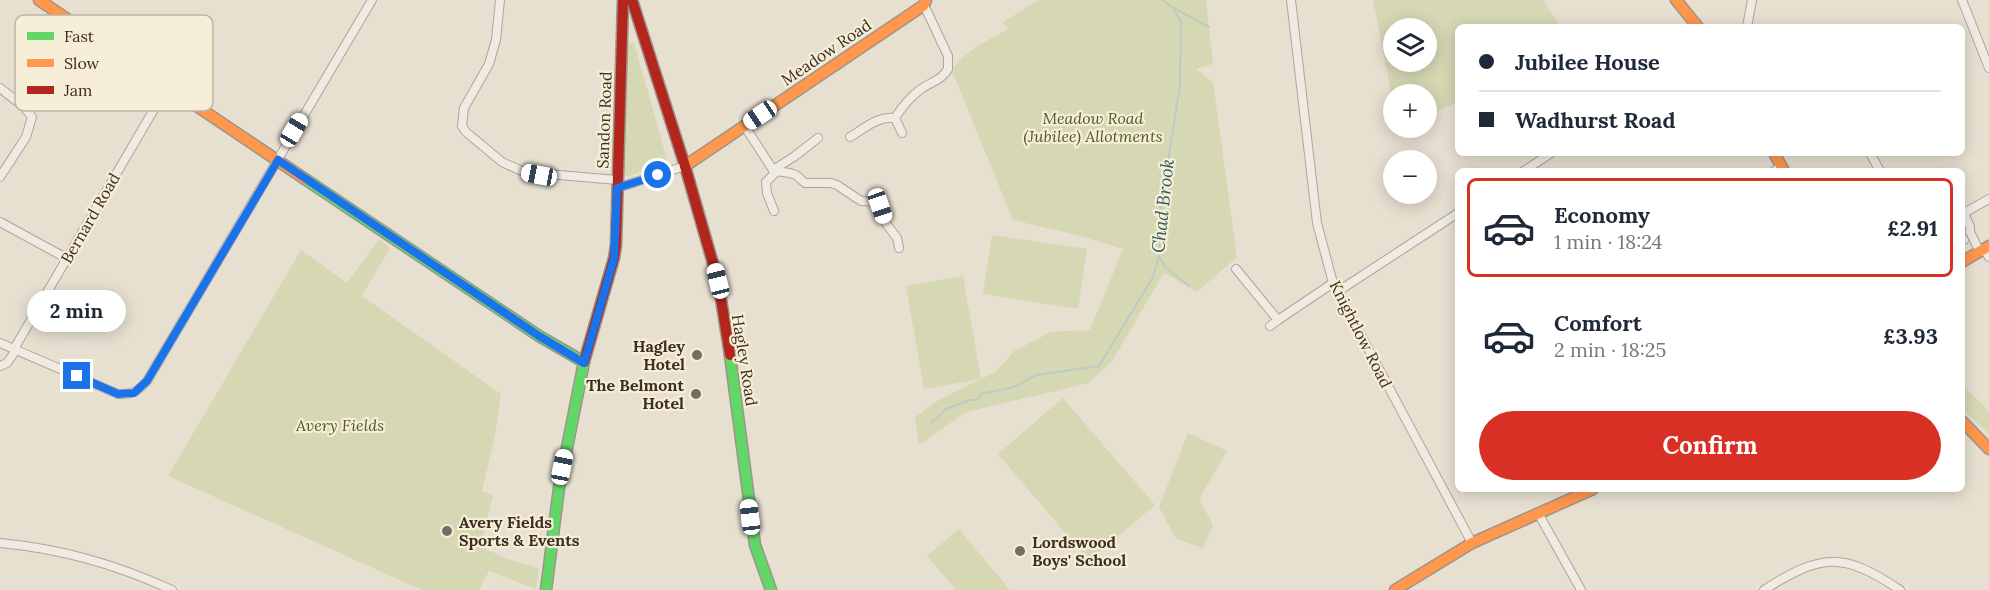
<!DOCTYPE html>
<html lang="en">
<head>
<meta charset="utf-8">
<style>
  body { margin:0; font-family:Lora,serif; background:#f6f6f7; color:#1f2937; height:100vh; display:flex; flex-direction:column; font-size:22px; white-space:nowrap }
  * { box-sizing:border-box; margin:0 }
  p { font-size:20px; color:#747a83 }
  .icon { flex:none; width:33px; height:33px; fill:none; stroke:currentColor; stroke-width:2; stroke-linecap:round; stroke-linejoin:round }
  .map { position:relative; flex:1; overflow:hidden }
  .drawer { position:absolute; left:1455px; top:168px; width:510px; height:324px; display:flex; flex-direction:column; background:#fff; border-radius:9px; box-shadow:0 3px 15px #0003 }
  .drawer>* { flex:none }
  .top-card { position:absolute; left:1455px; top:24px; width:510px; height:132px; border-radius:9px; box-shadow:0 3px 15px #0003; display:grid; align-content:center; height:132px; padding:0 24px; background:#fff }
  .buttons { position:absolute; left:1383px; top:18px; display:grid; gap:12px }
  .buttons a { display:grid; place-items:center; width:54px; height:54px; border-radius:50%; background:#fff; box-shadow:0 3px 15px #0003; font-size:30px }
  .end { position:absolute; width:27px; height:27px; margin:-14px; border:8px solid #1a73e8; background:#fff; box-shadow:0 0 0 3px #fff }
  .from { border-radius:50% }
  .bubble { position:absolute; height:42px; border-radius:21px; background:#fff; box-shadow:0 3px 15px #0003; font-size:20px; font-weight:800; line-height:42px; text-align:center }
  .car { position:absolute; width:18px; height:36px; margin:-18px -9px; border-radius:8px; box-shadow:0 0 4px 2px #0007; background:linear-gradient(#fff 24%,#345 0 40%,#fff 0 76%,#345 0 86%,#fff 0) }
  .top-card b { display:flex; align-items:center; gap:21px; height:57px; font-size:22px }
  .top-card b+b { border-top:2px solid #e0e1e3 }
  .top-card i { width:15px; height:15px; background:#1f2937 }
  ul { padding:10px 0 0; list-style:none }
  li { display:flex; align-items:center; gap:18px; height:99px; margin:0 12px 9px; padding:0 12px; border:3px solid transparent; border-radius:9px }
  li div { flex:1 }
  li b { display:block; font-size:22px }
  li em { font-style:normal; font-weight:800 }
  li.active { border-color:#d93025 }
  li>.icon { width:54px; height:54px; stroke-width:1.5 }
  .cta { display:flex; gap:12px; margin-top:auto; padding:12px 24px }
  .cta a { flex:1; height:69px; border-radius:36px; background:#d93025; color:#fff; font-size:24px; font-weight:800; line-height:69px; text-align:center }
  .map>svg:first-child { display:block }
</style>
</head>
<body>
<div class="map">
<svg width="1989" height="590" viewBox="0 0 1989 590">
  <rect width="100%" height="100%" fill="#e7e0d1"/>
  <g fill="#d6d7b3" fill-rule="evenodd">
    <path d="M1038,0h168l7,64 -17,5 17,13 24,175 -40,35 -33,-19 -52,88 -23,22 -123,29 -47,33 -4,-28 24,-17 42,-21 -57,10 -18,-103 57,-10 18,103 15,-7 18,-21 37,-19 39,-2 33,-81 -43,-13 -67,-16 -61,-149c11,-20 39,-32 58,-43l-8,-5z"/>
    <path d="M1373,0h170l18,27h-103v74l-31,16 -1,-23h-32l-1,8zM1394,28h32v34h-32z"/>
    <polygon points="634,43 668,163 625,177 623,173 627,44"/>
    <polygon points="992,235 1087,249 1078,309 983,294"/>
    <polygon points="379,239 390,248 362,296 501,394 495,435 482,491 493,495 481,547 508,559 539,568 536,589 489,571 479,590 422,590 168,476 301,250 347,283"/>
    <polygon points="1962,385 1989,411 1989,434 1962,408"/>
    <polygon points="1063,398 1155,505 1089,561 998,454"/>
    <polygon points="1188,433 1227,451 1199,499 1213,525 1203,548 1176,539 1159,507"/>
    <polygon points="959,529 1010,590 956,590 927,556"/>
  </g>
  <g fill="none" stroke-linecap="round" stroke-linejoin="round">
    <g stroke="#bcccc2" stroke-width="2">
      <polyline points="1174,8 1209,27"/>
      <polyline points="1159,257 1166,268 1189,286"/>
      <polyline points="931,423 946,409 970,400 977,400 981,394 1014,387 1036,375 1099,366 1153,277 1159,256 1160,212 1180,85 1181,22 1173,8 1162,0"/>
    </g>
    <defs>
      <g id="street">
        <polyline points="500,0 496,40 489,64 464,108 462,126 466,132 502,162 524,172 617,180"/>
        <polyline points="1291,0 1317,223 1333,283 1472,543"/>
        <polyline points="1962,0 1989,68"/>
        <polyline points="1747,27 1752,0"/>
        <polyline points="0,88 24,107 32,117 26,137 0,177"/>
        <path d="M744,125l29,45c7,3 17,1 24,6 3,2 5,5 8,7h26l6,2 24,16 16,1 8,20 12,16 2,10"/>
        <path d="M902,133l-7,-15c7,-11 16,-22 26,-29 10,-7 21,-9 27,-20v-13l-24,-51"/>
        <path d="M850,137c15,-9 27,-21 45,-19"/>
        <polyline points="1870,153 1880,171"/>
        <polyline points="773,170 795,156 818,138"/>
        <polyline points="1524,171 1551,153"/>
        <polyline points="1774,171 1781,166"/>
        <polyline points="617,188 685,166"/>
        <polyline points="774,211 767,193 766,182 776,172"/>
        <polyline points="0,222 66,258"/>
        <polyline points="1962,241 1964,240"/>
        <polyline points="1984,250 1989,257"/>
        <polyline points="1980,252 1970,232 1970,227 1964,213 1989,199"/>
        <polyline points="1236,269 1278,320 1333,283"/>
        <polyline points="1337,292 1458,213"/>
        <polyline points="1270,326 1278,320"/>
        <path d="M0,343l118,51c14,1 20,-3 29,-13l225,-381"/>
        <polyline points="14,349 167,87"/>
        <polyline points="0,366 7,363 16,350"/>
        <polyline points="1538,513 1581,590"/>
        <path d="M0,543c62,6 115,21 172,47"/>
        <path d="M1764,590c58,-37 79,-38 136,0"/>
      </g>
      <g id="fast">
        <polyline points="305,179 539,336 584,362 559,488 546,590"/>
        <polyline points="730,355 755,545 771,590"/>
      </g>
      <g id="slow">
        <polyline points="39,0 305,179"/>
        <polyline points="1676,0 1698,27"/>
        <polyline points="1774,153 1784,171"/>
        <polyline points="685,166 924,5 926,0"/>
        <polyline points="1962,262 1989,246"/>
        <polyline points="1962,421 1989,449"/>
        <polyline points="1395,590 1472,543 1593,489"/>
      </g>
      <g id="jam">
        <polyline points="632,0 685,166 718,281 730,355"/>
        <polyline points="584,362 614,258 616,245 623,0"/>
      </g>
    </defs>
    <use href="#street" stroke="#ada599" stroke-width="10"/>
    <use href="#fast" stroke="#9c958a" stroke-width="13"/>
    <use href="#slow" stroke="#9c958a" stroke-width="13"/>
    <use href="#jam" stroke="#9c958a" stroke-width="13"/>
    <use href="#street" stroke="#efebe3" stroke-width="8"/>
    <use href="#fast" stroke="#63d668" stroke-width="10"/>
    <use href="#slow" stroke="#ff974d" stroke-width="10"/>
    <use href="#jam" stroke="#b3261e" stroke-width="10"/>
  </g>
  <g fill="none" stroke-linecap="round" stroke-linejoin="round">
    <polyline stroke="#1a73e8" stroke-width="8" points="77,376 118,394 134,393 147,381 278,160 539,336 584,363 614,258 617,188 658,175"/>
  </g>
  <g fill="#786c5e" stroke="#f7eed8" stroke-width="2">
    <circle cx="697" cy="355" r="6"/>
    <circle cx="696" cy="394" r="6"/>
    <circle cx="447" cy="531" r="6"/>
    <circle cx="1020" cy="551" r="6"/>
  </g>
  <g text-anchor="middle" stroke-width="4.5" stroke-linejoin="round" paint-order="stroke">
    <g font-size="16" fill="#3d2e20" stroke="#f7eed8">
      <text transform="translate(826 52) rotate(-34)" y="6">Meadow Road</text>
      <text transform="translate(604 120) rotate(-88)" y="6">Sandon Road</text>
      <text transform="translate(90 218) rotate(-60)" y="6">Bernard Road</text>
      <text transform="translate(1361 334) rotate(63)" y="6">Knightlow Road</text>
      <text transform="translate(745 360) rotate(81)" y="6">Hagley Road</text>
    </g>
    <g font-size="16" font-style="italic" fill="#4d5a26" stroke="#f7eed8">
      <text x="1093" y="124">Meadow Road<tspan x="1093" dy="18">(Jubilee) Allotments</tspan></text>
      <text x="340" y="431">Avery Fields</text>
    </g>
    <g font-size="16" font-weight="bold" fill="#3d2e20" stroke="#f7eed8" text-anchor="end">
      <text x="685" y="352">Hagley<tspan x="685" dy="18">Hotel</tspan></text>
      <text x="684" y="391">The Belmont<tspan x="684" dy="18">Hotel</tspan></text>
      <text x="459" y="528" text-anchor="start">Avery Fields<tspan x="459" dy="18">Sports &amp; Events</tspan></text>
      <text x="1032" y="548" text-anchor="start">Lordswood<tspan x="1032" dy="18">Boys' School</tspan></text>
    </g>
    <g font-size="18" font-style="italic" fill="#2f5d5a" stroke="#f7eed8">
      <text transform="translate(1163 206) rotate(-84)" y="6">Chad Brook</text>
    </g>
  </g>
  <rect x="15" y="15" width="198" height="96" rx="9" fill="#f7eed8" stroke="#bfb4a1" stroke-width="1.5"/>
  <rect x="27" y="32" width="27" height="8" fill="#63d668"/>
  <rect x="27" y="59" width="27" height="8" fill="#ff974d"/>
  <rect x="27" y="86" width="27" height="8" fill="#b3261e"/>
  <g font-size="16" fill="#3d2e20">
    <text x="64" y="42">Fast</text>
    <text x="64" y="69">Slow</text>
    <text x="64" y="96">Jam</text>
  </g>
</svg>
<div class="buttons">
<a><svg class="icon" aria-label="layers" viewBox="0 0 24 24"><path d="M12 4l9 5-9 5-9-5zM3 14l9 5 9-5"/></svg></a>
<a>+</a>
<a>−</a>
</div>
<i class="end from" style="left:658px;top:175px"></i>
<i class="end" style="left:77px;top:376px"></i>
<div class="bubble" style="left:27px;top:290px;width:99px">2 min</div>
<i class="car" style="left:760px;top:115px;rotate:236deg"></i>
<i class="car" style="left:294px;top:130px;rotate:31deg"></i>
<i class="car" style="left:539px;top:175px;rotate:281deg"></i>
<i class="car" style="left:880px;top:206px;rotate:161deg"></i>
<i class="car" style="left:718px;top:281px;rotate:346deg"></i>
<i class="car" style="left:562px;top:467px;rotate:11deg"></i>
<i class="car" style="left:750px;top:517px;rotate:353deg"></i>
<div class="top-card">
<b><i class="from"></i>Jubilee House</b>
<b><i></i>Wadhurst Road</b>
</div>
<section class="drawer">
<ul>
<li class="active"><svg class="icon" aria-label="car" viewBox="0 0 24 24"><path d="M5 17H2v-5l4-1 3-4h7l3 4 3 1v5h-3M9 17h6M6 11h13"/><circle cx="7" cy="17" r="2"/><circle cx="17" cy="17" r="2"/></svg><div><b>Economy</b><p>1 min · 18:24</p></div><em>£2.91</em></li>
<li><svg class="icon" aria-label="car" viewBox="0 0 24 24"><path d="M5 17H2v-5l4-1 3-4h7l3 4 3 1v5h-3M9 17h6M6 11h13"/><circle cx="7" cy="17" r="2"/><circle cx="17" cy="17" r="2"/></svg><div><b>Comfort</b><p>2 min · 18:25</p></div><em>£3.93</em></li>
</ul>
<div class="cta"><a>Confirm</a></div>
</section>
</div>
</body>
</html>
